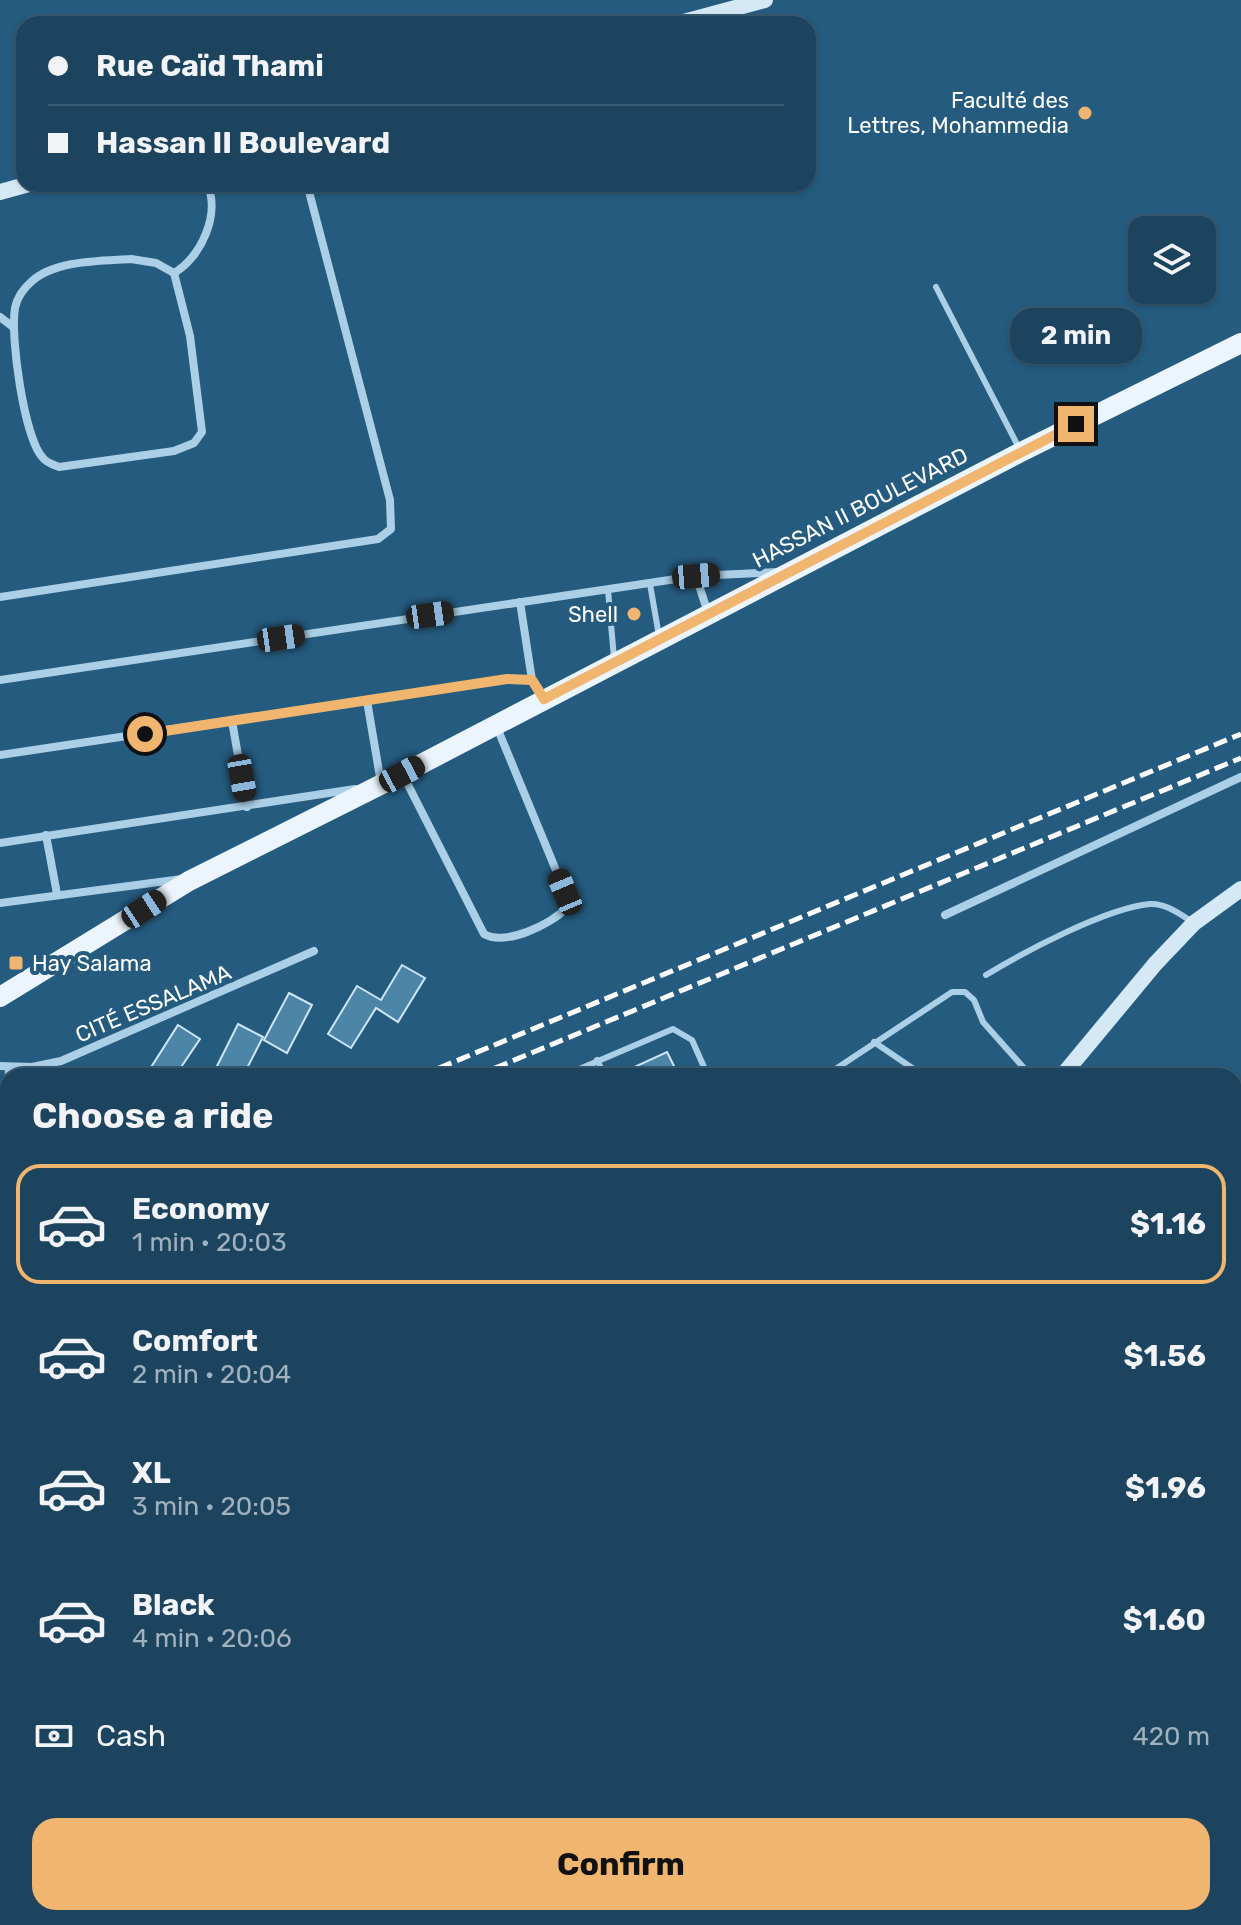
<!DOCTYPE html>
<html lang="en">
<head>
<meta charset="utf-8">
<style>
  body { margin:0; font-family:Rubik,sans-serif; background:#294e68; color:#f1f3f6; height:100vh; display:flex; flex-direction:column; font-size:30px; white-space:nowrap }
  * { box-sizing:border-box; margin:0 }
  p { font-size:26px; color:#a0b0bd }
  .icon { flex:none; width:44px; height:44px; fill:none; stroke:currentColor; stroke-width:2; stroke-linecap:round; stroke-linejoin:round }
  .map { position:relative; flex:1; overflow:hidden }
  .details { position:absolute; left:0px; top:1068px; width:1242px; height:858px; display:flex; flex-direction:column; background:#1c445f; border-radius:24px 24px 0 0; box-shadow:0 2px 6px #0004,0 0 0 2px #3a5c74 }
  .details>* { flex:none }
  .hud { position:absolute; left:16px; top:16px; width:800px; height:176px; border-radius:24px; box-shadow:0 2px 6px #0004,0 0 0 2px #3a5c74; display:grid; align-content:center; height:176px; padding:0 32px; background:#1c445f }
  .tools { position:absolute; left:1128px; top:216px; display:grid; gap:16px }
  .tools a { display:grid; place-items:center; width:88px; height:88px; border-radius:16px; background:#1c445f; box-shadow:0 2px 6px #0004,0 0 0 2px #3a5c74; font-size:40px }
  .end { position:absolute; width:36px; height:36px; margin:-18px; border:10px solid #f0b56f; background:#111; box-shadow:0 0 0 4px #111 }
  .from { border-radius:50% }
  .bubble { position:absolute; height:56px; border-radius:24px; background:#1c445f; box-shadow:0 2px 6px #0004,0 0 0 2px #3a5c74; font-size:26px; font-weight:700; line-height:56px; text-align:center }
  .car { position:absolute; width:24px; height:48px; margin:-24px -12px; border-radius:10px; box-shadow:0 0 6px 2px #0007; background:linear-gradient(#222 24%,#8ab4d8 0 40%,#222 0 76%,#8ab4d8 0 86%,#222 0) }
  .hud b { display:flex; align-items:center; gap:28px; height:76px; font-size:30px }
  .hud b+b { border-top:2px solid #3a5c74 }
  .hud i { width:20px; height:20px; background:#f1f3f6 }
  ul { padding:0; list-style:none }
  li { display:flex; align-items:center; gap:24px; height:120px; margin:0 16px 12px; padding:0 16px; border:4px solid transparent; border-radius:24px }
  li div { flex:1 }
  li b { display:block; font-size:30px }
  li em { font-style:normal; font-weight:700 }
  li.current { border-color:#f0b56f }
  li>.icon { width:72px; height:72px; stroke-width:1.5 }
  h2 { padding:0 32px; font-size:36px; line-height:96px }
  .pay { display:flex; align-items:center; gap:20px; height:88px; padding:0 32px; font-size:30px }
  .pay p { margin-inline-start:auto }
  .primary-button { display:flex; gap:16px; margin-top:auto; padding:16px 32px }
  .primary-button a { flex:1; height:92px; border-radius:24px; background:#f0b56f; color:#111; font-size:32px; font-weight:700; line-height:92px; text-align:center }
  .map>svg:first-child { display:block }
</style>
</head>
<body>
<div class="map">
<svg width="1241" height="1925" viewBox="0 0 1241 1925">
  <rect width="100%" height="100%" fill="#255b7f"/>
  <g fill="#4d85a8" stroke="#cee6f5" stroke-width="2">
    <polygon points="402,965 425,978 398,1022 376,1008 351,1048 328,1034 357,986 381,1000"/>
    <polygon points="289,993 312,1005 287,1053 264,1040"/>
    <polygon points="238,1024 263,1037 243,1076 232,1076 216,1068"/>
    <polygon points="178,1025 200,1039 175,1076 155,1076 148,1072"/>
    <polygon points="667,1052 679,1076 633,1076 630,1069"/>
    <polygon points="0,1376 8,1379 8,1411 0,1409"/>
  </g>
  <g fill="none" stroke-linecap="round" stroke-linejoin="round">
    <g stroke="#abcfe6" stroke-width="6">
      <polyline points="936,287 1019,448"/>
      <polyline points="650,584 659,636"/>
      <polyline points="608,590 614,658"/>
      <path d="M986,975c38,-23 120,-67 164,-71 16,-1 31,11 44,19"/>
      <polyline points="874,1042 924,1076"/>
      <polyline points="597,1060 605,1076"/>
      <polyline points="563,1076 673,1029 692,1040 708,1076"/>
      <polyline points="825,1076 952,992 965,992 974,1000 983,1022 1031,1076"/>
      <polyline points="0,1104 7,1089 8,1068"/>
      <polyline points="0,1609 8,1605"/>
    </g>
    <g stroke="#abcfe6" stroke-width="8">
      <path d="M131,259l25,4 18,10 16,63 12,96 -8,11 -20,8 -115,16c-5,-2 -12,-4 -16,-9 -19,-20 -33,-122 -28,-150 2,-10 8,-19 16,-26 23,-22 70,-21 100,-23z"/>
      <path d="M174,273c27,-15 47,-60 33,-89"/>
      <polyline points="0,317 13,327"/>
      <polyline points="696,576 708,613"/>
      <polyline points="0,597 378,539 391,529 390,500 307,184"/>
      <polyline points="520,602 532,680"/>
      <polyline points="0,680 696,576 779,572"/>
      <polyline points="367,701 381,783"/>
      <polyline points="232,721 247,807"/>
      <polyline points="0,755 507,679 532,680 544,697"/>
      <path d="M403,775l81,159c21,12 67,-9 82,-26l-1,-16 -69,-167"/>
      <polyline points="46,835 57,894"/>
      <polyline points="0,843 355,789"/>
      <polyline points="0,903 182,879"/>
      <polyline points="945,915 1241,777"/>
      <polyline points="0,1066 32,1067 61,1061 314,951"/>
      <polyline points="1234,1096 1241,1087"/>
      <polyline points="1234,1129 1241,1119"/>
      <polyline points="1234,1278 1241,1286"/>
      <polyline points="1234,1335 1241,1342"/>
      <polyline points="0,1347 8,1350"/>
      <polyline points="0,1531 8,1534"/>
      <polyline points="1234,1574 1241,1580"/>
      <polyline points="890,1918 899,1925"/>
      <polyline points="200,1925 211,1918"/>
      <polyline points="608,1925 613,1918"/>
      <polyline points="917,1925 922,1918"/>
      <polyline points="1067,1925 1072,1918"/>
    </g>
    <g stroke="#d4e8f5" stroke-width="16">
      <polyline points="676,24 765,0"/>
      <polyline points="0,192 29,184"/>
      <polyline points="1062,1076 1155,964 1194,923 1241,889"/>
      <polyline points="0,1285 8,1281"/>
      <polyline points="1234,1803 1241,1808"/>
      <polyline points="425,1925 432,1918"/>
    </g>
    <polyline stroke="#ecf5fd" stroke-width="20" points="0,997 189,881 402,774 1021,452 1241,343"/>
    <g stroke="#fff" stroke-width="5" stroke-dasharray="14 6" stroke-linecap="butt">
      <polyline points="420,1076 1241,734"/>
      <polyline points="476,1076 1241,758"/>
      <polyline points="0,1250 8,1246"/>
      <polyline points="0,1273 8,1270"/>
    </g>
  </g>
  <g fill="none" stroke-linecap="round" stroke-linejoin="round">
    <polyline stroke="#f0b56f" stroke-width="10" points="145,734 507,679 532,680 544,699 1076,424"/>
  </g>
  <g fill="#f0b56f" stroke="#255b7f" stroke-width="3">
    <circle cx="1085" cy="113" r="8"/>
    <circle cx="634" cy="614" r="8"/>
    <rect x="8" y="955" width="16" height="16" rx="4"/>
  </g>
  <g text-anchor="middle" stroke-width="8" stroke-linejoin="round" paint-order="stroke">
    <g font-size="22" fill="#fff" stroke="#255b7f" text-anchor="end">
      <text x="1069" y="108">Faculté des<tspan x="1069" dy="25">Lettres, Mohammedia</tspan></text>
      <text x="618" y="622">Shell</text>
      <text x="32" y="971" text-anchor="start">Hay Salama</text>
    </g>
    <g font-size="22" fill="#fff" stroke="#255b7f">
      <text transform="translate(860 507) rotate(-27)" y="8">HASSAN II BOULEVARD</text>
      <text transform="translate(153 1003) rotate(-23)" y="8">CITÉ ESSALAMA</text>
    </g>
  </g>
</svg>
<div class="tools">
<a><svg class="icon" aria-label="layers" viewBox="0 0 24 24"><path d="M12 4l9 5-9 5-9-5zM3 14l9 5 9-5"/></svg></a>
</div>
<i class="end from" style="left:145px;top:734px"></i>
<i class="end" style="left:1076px;top:424px"></i>
<div class="bubble" style="left:1010px;top:308px;width:132px">2 min</div>
<i class="car" style="left:696px;top:576px;rotate:85deg"></i>
<i class="car" style="left:430px;top:615px;rotate:82deg"></i>
<i class="car" style="left:281px;top:638px;rotate:82deg"></i>
<i class="car" style="left:402px;top:774px;rotate:62deg"></i>
<i class="car" style="left:242px;top:778px;rotate:170deg"></i>
<i class="car" style="left:565px;top:892px;rotate:337deg"></i>
<i class="car" style="left:144px;top:909px;rotate:57deg"></i>
<div class="hud">
<b><i class="from"></i>Rue Caïd Thami</b>
<b><i></i>Hassan II Boulevard</b>
</div>
<section class="details">
<h2>Choose a ride</h2>
<ul>
<li class="current"><svg class="icon" aria-label="car" viewBox="0 0 24 24"><path d="M5 17H2v-5l4-1 3-4h7l3 4 3 1v5h-3M9 17h6M6 11h13"/><circle cx="7" cy="17" r="2"/><circle cx="17" cy="17" r="2"/></svg><div><b>Economy</b><p>1 min · 20:03</p></div><em>$1.16</em></li>
<li><svg class="icon" aria-label="car" viewBox="0 0 24 24"><path d="M5 17H2v-5l4-1 3-4h7l3 4 3 1v5h-3M9 17h6M6 11h13"/><circle cx="7" cy="17" r="2"/><circle cx="17" cy="17" r="2"/></svg><div><b>Comfort</b><p>2 min · 20:04</p></div><em>$1.56</em></li>
<li><svg class="icon" aria-label="car" viewBox="0 0 24 24"><path d="M5 17H2v-5l4-1 3-4h7l3 4 3 1v5h-3M9 17h6M6 11h13"/><circle cx="7" cy="17" r="2"/><circle cx="17" cy="17" r="2"/></svg><div><b>XL</b><p>3 min · 20:05</p></div><em>$1.96</em></li>
<li><svg class="icon" aria-label="car" viewBox="0 0 24 24"><path d="M5 17H2v-5l4-1 3-4h7l3 4 3 1v5h-3M9 17h6M6 11h13"/><circle cx="7" cy="17" r="2"/><circle cx="17" cy="17" r="2"/></svg><div><b>Black</b><p>4 min · 20:06</p></div><em>$1.60</em></li>
</ul>
<div class="pay"><svg class="icon" aria-label="cash" viewBox="0 0 24 24"><path d="M3 7h18v10H3z"/><circle cx="12" cy="12" r="2"/></svg>Cash<p>420 m</p></div>
<div class="primary-button"><a>Confirm</a></div>
</section>
</div>
</body>
</html>
